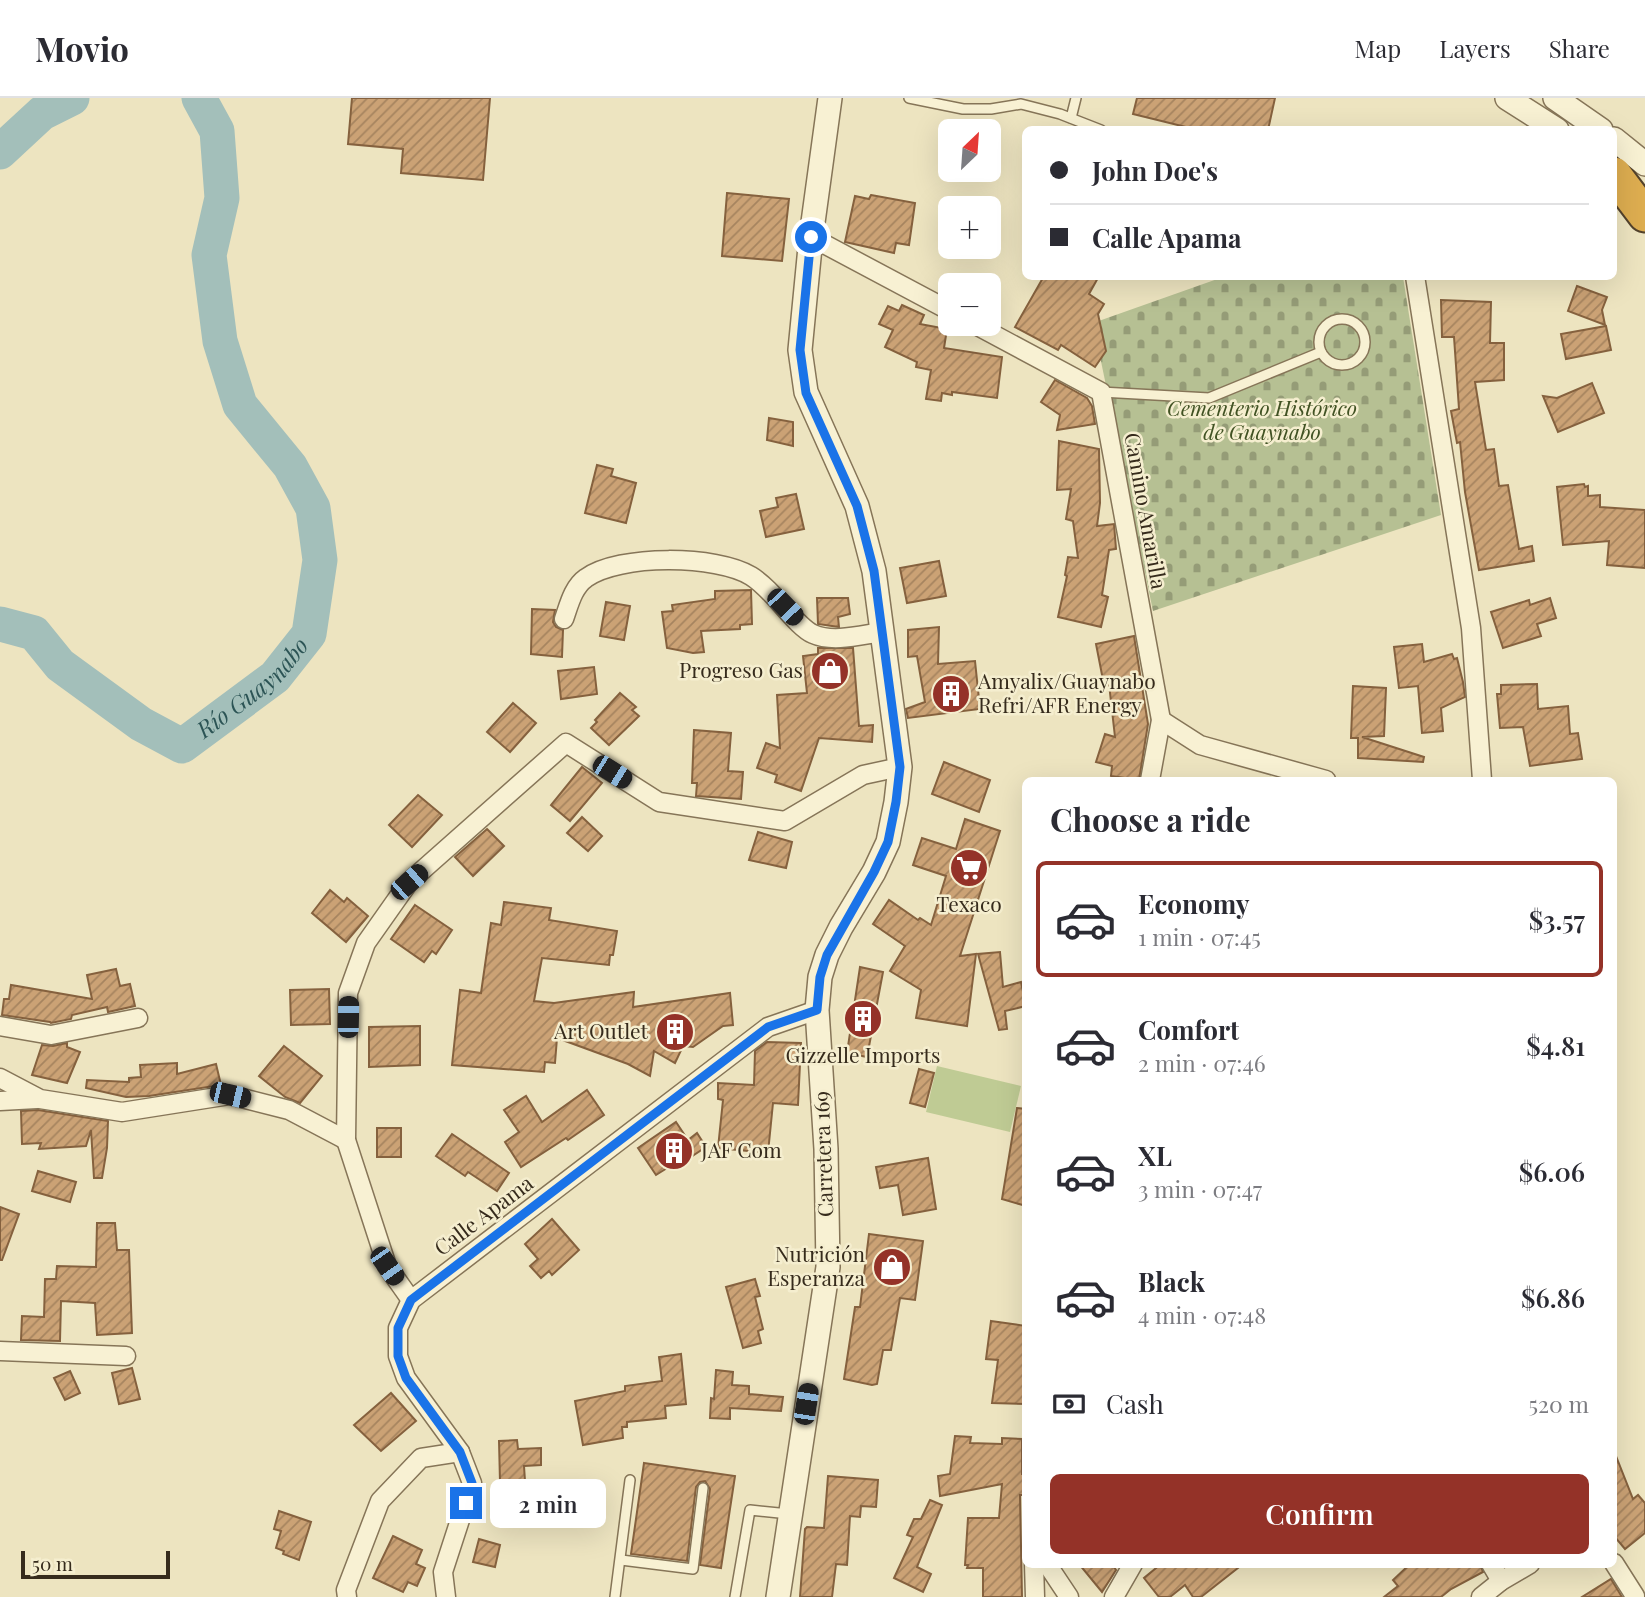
<!DOCTYPE html>
<html lang="en">
<head>
<meta charset="utf-8">
<style>
  body { margin:0; font-family:"Playfair Display",serif; background:#f2f2f3; color:#2b2b33; height:100vh; display:flex; flex-direction:column; font-size:26px; white-space:nowrap }
  * { box-sizing:border-box; margin:0 }
  p { font-size:23px; color:#7c7c81 }
  .icon { flex:none; width:38px; height:38px; fill:none; stroke:currentColor; stroke-width:2; stroke-linecap:round; stroke-linejoin:round }
  .map { position:relative; flex:1; overflow:hidden }
  .sheet { position:absolute; left:1022px; top:679px; width:595px; height:791px; display:flex; flex-direction:column; background:#fff; border-radius:10px; box-shadow:0 7px 28px #0002 }
  .sheet>* { flex:none }
  .guide { position:absolute; left:1022px; top:28px; width:595px; height:154px; border-radius:10px; box-shadow:0 7px 28px #0002; display:grid; align-content:center; height:154px; padding:0 28px; background:#fff }
  .needle { width:46px; rotate:25deg }
  .fabs { position:absolute; left:938px; top:21px; display:grid; gap:14px }
  .fabs a { display:grid; place-items:center; width:63px; height:63px; border-radius:10px; background:#fff; box-shadow:0 7px 28px #0002; font-size:35px }
  .scale { position:absolute; left:21px; bottom:18px; width:149px; box-sizing:border-box; padding-left:7px; border:4px solid #362b1c; border-top:0; font-size:19px; line-height:24px; white-space:nowrap; color:#362b1c; -webkit-text-stroke:5px #f5eecf; paint-order:stroke }
  .end { position:absolute; width:32px; height:32px; margin:-16px; border:9px solid #1a73e8; background:#fff; box-shadow:0 0 0 4px #fff }
  .from { border-radius:50% }
  .bubble { position:absolute; height:49px; border-radius:10px; background:#fff; box-shadow:0 7px 28px #0002; font-size:23px; font-weight:600; line-height:49px; text-align:center }
  .car { position:absolute; width:21px; height:42px; margin:-21px -10px; border-radius:9px; box-shadow:0 0 5px 2px #0007; background:linear-gradient(#222 24%,#8ab4d8 0 40%,#222 0 76%,#8ab4d8 0 86%,#222 0) }
  .guide b { display:flex; align-items:center; gap:24px; height:66px; font-size:26px }
  .guide b+b { border-top:2px solid #e1e1e2 }
  .guide i { width:18px; height:18px; background:#2b2b33 }
  ul { padding:0; list-style:none }
  li { display:flex; align-items:center; gap:21px; height:116px; margin:0 14px 10px; padding:0 14px; border:4px solid transparent; border-radius:10px }
  li div { flex:1 }
  li b { display:block; font-size:26px }
  li em { font-style:normal; font-weight:600 }
  li.on { border-color:#943228 }
  li>.icon { width:63px; height:63px; stroke-width:1.5 }
  h2 { padding:0 28px; font-size:32px; line-height:84px }
  .pay { display:flex; align-items:center; gap:18px; height:77px; padding:0 28px; font-size:26px }
  .pay p { margin-inline-start:auto }
  .primary-button { display:flex; gap:14px; margin-top:auto; padding:14px 28px }
  .primary-button a { flex:1; height:80px; border-radius:10px; background:#943228; color:#fff; font-size:28px; font-weight:600; line-height:80px; text-align:center }
  header { display:flex; align-items:center; gap:42px; box-sizing:border-box; height:98px; padding:0 35px; background:#fff; border-bottom:2px solid #e1e1e2 }
  header strong { font-size:33px }
  nav { display:flex; gap:38px; margin-inline-start:auto; font-size:24px }
  .map>svg:first-child { display:block }
</style>
</head>
<body>
<header>
<strong>Movio</strong>
<nav><a>Map</a><a>Layers</a><a>Share</a></nav>
</header>
<div class="map">
<svg width="1645" height="1499" viewBox="0 0 1645 1499">
  <defs>
    <pattern id="cemetery-stones" width="16" height="16" patternUnits="userSpaceOnUse" patternTransform="scale(1.75)"><rect width="16" height="16" fill="#b6c093"/><path d="M2 7V4a2 2 0 0 1 4 0v3zM10 15v-3a2 2 0 0 1 4 0v3z" fill="#959c77"/></pattern>
    <pattern id="building-hatch" width="6" height="6" patternUnits="userSpaceOnUse" patternTransform="scale(1.75)"><rect width="6" height="6" fill="#cba275"/><path d="M-1 1l2-2M0 6l6-6M5 7l2-2" fill="none" stroke="#a6845f"/></pattern>
  </defs>
  <rect width="100%" height="100%" fill="#ede4c0"/>
  <polygon fill="#bfcb94" points="937,968 1021,988 1010,1034 926,1014"/>
  <polygon fill="url(#cemetery-stones)" points="1223,179 1403,179 1441,417 1153,513 1093,225"/>
  <g fill="none" stroke-linecap="round" stroke-linejoin="round">
    <g stroke="#a3bfba" stroke-width="35">
      <polyline points="0,54 42,15 72,0"/>
      <path id="s1" d="M0,526l34,9 26,32 81,59 41,22 93,-69 34,-43 11,-74 -7,-52 -23,-42 -50,-61 -20,-64 -11,-86 13,-57 -5,-67 -18,-33"/>
    </g>
  </g>
  <g fill="url(#building-hatch)" stroke="#85613e" stroke-width="2">
    <polygon points="352,0 490,0 483,82 401,75 403,51 348,46"/>
    <polygon points="1137,0 1275,0 1268,32 1198,32 1133,16"/>
    <polygon points="727,95 789,101 782,163 722,158"/>
    <polygon points="871,97 915,105 909,147 896,145 894,155 845,144 855,98 869,101"/>
    <polygon points="1044,178 1099,178 1089,196 1104,206 1098,216 1106,253 1095,269 1061,247 1058,252 1015,229"/>
    <polygon points="1577,188 1607,199 1602,212 1605,227 1568,213"/>
    <polygon points="1441,202 1491,204 1490,245 1504,245 1504,282 1475,284 1486,352 1494,351 1499,388 1508,387 1519,451 1532,448 1534,463 1479,472 1465,394 1460,344 1457,345 1451,313 1459,311 1454,239 1442,239"/>
    <polygon points="902,207 924,217 920,226 947,231 944,250 1002,259 997,300 952,294 952,297 942,295 941,303 926,301 931,272 916,269 917,264 885,249 893,232 879,226 888,208 899,213"/>
    <polygon points="1606,228 1611,252 1566,261 1561,236"/>
    <polygon points="1055,282 1087,300 1092,308 1095,326 1057,332 1060,317 1041,304"/>
    <polygon points="1592,285 1604,315 1558,334 1543,298 1557,300"/>
    <polygon points="769,320 793,324 793,348 767,342"/>
    <polygon points="1059,343 1099,351 1100,405 1097,428 1114,426 1116,451 1109,452 1102,497 1108,499 1101,529 1058,519 1067,478 1065,477 1068,459 1078,460 1073,423 1066,421 1071,391 1057,392"/>
    <polygon points="597,367 613,371 611,378 636,385 626,425 585,415"/>
    <polygon points="1584,386 1585,389 1588,388 1588,398 1600,397 1600,409 1645,412 1645,470 1607,467 1609,443 1563,447 1557,389"/>
    <polygon points="796,396 804,431 766,439 760,413 778,409 776,400"/>
    <polygon points="939,463 946,498 907,505 900,470"/>
    <polygon points="751,492 752,526 740,527 740,531 701,533 704,554 693,555 667,550 662,514 673,513 672,507 715,501 715,493"/>
    <polygon points="817,500 848,500 850,516 838,519 839,529 818,526"/>
    <polygon points="1550,500 1556,520 1537,526 1541,538 1503,550 1491,514 1529,502 1530,507"/>
    <polygon points="606,504 630,508 624,542 600,538"/>
    <polygon points="532,511 555,512 553,524 556,529 563,532 562,559 531,556"/>
    <polygon points="939,529 938,566 975,563 980,611 908,620 906,611 925,604 917,558 908,559 908,532"/>
    <polygon points="1134,538 1148,626 1139,682 1111,678 1112,668 1096,664 1105,636 1115,639 1109,586 1104,587 1096,546"/>
    <polygon points="1422,546 1424,564 1452,556 1454,561 1457,560 1463,584 1465,599 1441,610 1443,633 1422,635 1418,588 1399,590 1394,549"/>
    <polygon points="818,550 853,550 859,628 873,627 872,644 819,640 801,693 775,684 777,677 757,670 766,645 780,650 777,597 807,595 803,558 818,556"/>
    <polygon points="594,569 597,596 561,601 558,573"/>
    <polygon points="1537,586 1538,611 1568,608 1570,636 1578,635 1582,661 1530,668 1523,629 1500,630 1497,596 1501,596 1501,587"/>
    <polygon points="1353,588 1386,590 1384,638 1362,639 1424,659 1423,664 1358,660 1358,640 1351,640"/>
    <polygon points="620,595 636,609 632,612 639,618 609,647 591,630 597,624 595,622"/>
    <polygon points="513,605 536,625 510,654 487,634"/>
    <polygon points="694,632 731,635 728,673 743,674 741,701 696,698 697,685 692,685"/>
    <polygon points="944,664 990,682 979,714 932,696"/>
    <polygon points="582,669 602,685 570,723 551,707"/>
    <polygon points="418,697 442,717 412,749 389,727"/>
    <polygon points="582,719 602,738 588,753 567,735"/>
    <polygon points="965,721 1000,733 960,858 976,856 967,928 916,920 921,892 890,873 905,848 873,826 889,802 918,822 920,820 931,827 946,778 913,767 922,740 956,751"/>
    <polygon points="487,731 504,748 473,778 455,759"/>
    <polygon points="758,734 792,744 786,770 749,762"/>
    <polygon points="330,792 344,804 347,800 368,818 346,844 312,815"/>
    <polygon points="504,804 551,810 549,822 617,833 613,857 610,857 609,867 542,860 534,903 554,905 634,894 633,909 730,895 733,927 723,928 693,949 683,948 675,965 654,953 650,978 628,966 557,940 555,965 545,964 544,974 452,967 460,892 481,895 491,825 501,827"/>
    <polygon points="415,807 452,832 436,856 432,853 424,864 391,841"/>
    <polygon points="1000,854 1003,889 1021,884 1026,908 1005,913 1007,931 999,932 978,856"/>
    <polygon points="860,869 883,874 867,959 847,955"/>
    <polygon points="116,871 120,888 130,886 135,908 108,914 107,909 72,917 71,921 51,925 50,924 2,917 4,901 9,901 11,887 92,901 87,877"/>
    <polygon points="329,891 330,926 291,927 290,892"/>
    <polygon points="420,928 420,967 369,969 369,929"/>
    <polygon points="767,944 801,945 798,1007 773,1005 768,1055 718,1050 723,1002 718,1001 718,985 754,987 755,953"/>
    <polygon points="67,945 67,949 80,954 67,985 32,977 42,947 53,948"/>
    <polygon points="284,948 322,978 300,1005 285,999 259,978"/>
    <polygon points="177,965 177,976 216,966 221,987 149,998 126,999 86,990 87,982 129,984 129,980 141,979 140,967"/>
    <polygon points="919,971 934,975 925,1009 910,1005"/>
    <polygon points="587,992 604,1017 568,1042 566,1040 521,1069 505,1044 519,1034 504,1012 526,998 542,1024"/>
    <polygon points="1017,1010 1026,1011 1026,1108 1002,1101"/>
    <polygon points="38,1012 108,1023 107,1050 102,1080 94,1080 91,1032 86,1048 39,1051 41,1045 22,1046 21,1013"/>
    <polygon points="676,1024 688,1042 697,1035 706,1049 674,1070 672,1067 656,1077 638,1050"/>
    <rect x="377" y="1030" width="24" height="29"/>
    <polygon points="452,1036 509,1075 497,1093 468,1074 465,1078 436,1058"/>
    <polygon points="928,1060 936,1111 903,1117 898,1087 880,1090 876,1069"/>
    <polygon points="38,1073 76,1084 70,1104 32,1093"/>
    <polygon points="0,1109 19,1116 2,1162 0,1162"/>
    <polygon points="552,1121 579,1152 552,1177 549,1173 541,1180 530,1168 538,1161 525,1146"/>
    <polygon points="97,1125 115,1125 117,1152 129,1152 132,1235 97,1237 95,1205 61,1203 60,1243 21,1242 22,1218 44,1219 45,1181 56,1181 57,1168 96,1169"/>
    <polygon points="869,1136 923,1143 915,1202 900,1200 891,1252 883,1252 877,1286 872,1287 844,1281 855,1209 860,1209"/>
    <polygon points="755,1181 760,1198 755,1199 763,1231 758,1233 761,1245 743,1250 726,1189"/>
    <polygon points="991,1223 1026,1228 1026,1306 992,1305 998,1262 986,1261"/>
    <polygon points="681,1256 686,1306 665,1308 666,1320 627,1324 627,1329 622,1329 623,1340 583,1347 575,1303 625,1293 625,1288 662,1283 659,1259"/>
    <polygon points="132,1270 140,1301 119,1306 112,1275"/>
    <polygon points="716,1272 733,1274 732,1287 749,1288 749,1296 783,1299 781,1313 730,1310 730,1321 710,1320 711,1300 714,1301"/>
    <polygon points="70,1273 80,1295 65,1302 54,1280"/>
    <polygon points="391,1295 416,1323 381,1353 354,1327"/>
    <polygon points="955,1338 971,1339 970,1345 1002,1346 1002,1340 1022,1341 1022,1376 1025,1376 1023,1397 1020,1397 1022,1499 983,1499 983,1470 967,1470 968,1467 965,1467 968,1420 999,1420 1002,1386 940,1398 938,1378 950,1376"/>
    <polygon points="517,1342 518,1351 541,1350 541,1367 524,1368 525,1383 500,1384 499,1343"/>
    <polygon points="1614,1353 1633,1401 1638,1397 1645,1405 1645,1435 1625,1451 1614,1438"/>
    <polygon points="644,1365 735,1378 721,1470 700,1467 710,1391 705,1383 700,1384 696,1389 687,1463 631,1456"/>
    <polygon points="828,1378 878,1382 876,1409 861,1408 860,1419 850,1418 847,1467 836,1466 832,1499 800,1499 805,1431 807,1429 824,1430"/>
    <polygon points="930,1402 942,1407 917,1469 931,1476 923,1494 894,1480 913,1439 907,1437 914,1421 921,1421"/>
    <polygon points="279,1413 311,1424 299,1462 283,1456 284,1453 276,1450 281,1433 274,1431"/>
    <polygon points="393,1438 422,1452 416,1466 425,1470 417,1488 408,1484 403,1494 373,1480"/>
    <polygon points="479,1441 500,1447 495,1469 473,1464"/>
    <polygon points="1079,1466 1112,1466 1116,1472 1102,1494"/>
    <polygon points="1161,1466 1243,1466 1201,1499 1193,1499 1185,1487 1170,1499 1159,1499 1144,1480"/>
    <polygon points="1410,1466 1480,1466 1483,1474 1451,1491 1441,1499 1384,1499 1398,1488 1393,1482"/>
    <polygon points="1611,1481 1622,1499 1582,1499"/>
  </g>
  <g fill="none" stroke-linecap="round" stroke-linejoin="round">
    <defs>
      <g id="service">
        <polyline points="909,0 963,11 991,11 1021,6 1060,16 1101,32"/>
        <polyline points="1071,20 1076,0"/>
        <circle cx="1342" cy="244" r="23"/>
        <polyline points="1101,294 1209,300 1321,254"/>
        <polyline points="621,1462 693,1471 703,1390"/>
        <polyline points="615,1499 630,1382"/>
        <polyline points="735,1499 750,1412 789,1416"/>
      </g>
      <g id="minor">
        <polyline points="811,139 950,213"/>
        <polyline points="1415,178 1471,530 1482,682"/>
        <polyline points="974,226 1101,294 1161,622 1150,682"/>
        <path d="M564,521c5,-14 9,-32 22,-41 33,-24 131,-23 165,-2 23,14 44,50 62,58 20,9 48,1 69,-2"/>
        <polyline points="1161,622 1200,647 1326,682"/>
        <polyline points="0,928 51,937 138,920"/>
        <polyline points="0,980 40,1001 122,1014 230,997 289,1012 346,1042"/>
        <polyline points="0,1003 37,1001"/>
        <polyline points="411,1202 387,1168 346,1042 348,895 366,845 409,784 566,645 659,704 785,723 863,677 900,669"/>
        <polyline points="0,1253 126,1258"/>
        <polyline points="1614,1465 1635,1498"/>
        <polyline points="1034,1466 1035,1499"/>
        <polyline points="1047,1466 1069,1499"/>
        <polyline points="1491,1466 1501,1483"/>
        <polyline points="347,1499 346,1492 380,1403 421,1360 460,1354"/>
        <polyline points="446,1499 443,1474 472,1385 460,1354 406,1280 398,1258 398,1230 411,1202 768,929 817,912"/>
        <polyline points="1114,1499 1133,1466"/>
        <polyline points="1481,1499 1501,1483 1530,1466"/>
      </g>
      <g id="tertiary">
        <polyline points="1507,0 1557,32"/>
        <polyline points="1555,0 1601,32"/>
        <polyline points="1614,41 1645,66"/>
        <polyline points="778,1499 828,1169 826,1051 817,912 820,879 827,857 841,829 874,774 888,744 896,704 900,669 874,473 857,408 806,294 800,252 811,139 830,0"/>
      </g>
      <polyline id="motorway" points="1614,76 1645,117"/>
    </defs>
    <use href="#service" stroke="#867558" stroke-width="12"/>
    <use href="#minor" stroke="#867558" stroke-width="21"/>
    <use href="#tertiary" stroke="#867558" stroke-width="26"/>
    <use href="#motorway" stroke="#53422c" stroke-width="37"/>
    <use href="#service" stroke="#f8f1d3" stroke-width="9"/>
    <use href="#minor" stroke="#f8f1d3" stroke-width="18"/>
    <use href="#tertiary" stroke="#f8f1d3" stroke-width="23"/>
    <use href="#motorway" stroke="#ddad50" stroke-width="33"/>
  </g>
  <g fill="none" stroke-linecap="round" stroke-linejoin="round">
    <polyline stroke="#1a73e8" stroke-width="9" points="466,1405 472,1385 460,1354 406,1280 398,1258 398,1230 411,1202 768,929 817,912 820,879 827,857 874,774 888,744 896,704 900,669 874,473 857,408 806,295 800,252 811,139"/>
  </g>
  <defs>
    <symbol id="shop-disc" viewBox="-11 -11 22 22"><circle r="9.5" fill="#943228" stroke="#f5eecf"/><path d="M-5-2.5h2.3a2.7 3.5 0 0 1 5.4 0H5L5.5 6h-11ZM-1.5-2.5h3a1.5 2.3 0 0 0-3 0Z" fill="#fff"/></symbol>
    <symbol id="building-disc" viewBox="-11 -11 22 22"><circle r="9.5" fill="#943228" stroke="#f5eecf"/><path d="M-4-6H4V6H1V3H-1V6H-4ZM-2.5-4.3h1.7v1.8h-1.7ZM.8-4.3h1.7v1.8H.8ZM-2.5-1h1.7V.8h-1.7ZM.8-1h1.7V.8H.8Z" fill="#fff"/></symbol>
    <symbol id="supermarket-disc" viewBox="-11 -11 22 22"><circle r="9.5" fill="#943228" stroke="#f5eecf"/><path d="M-6-5.5h2.5l.6 2H6L4.5 2H-2.5L-4.4-4H-6ZM-1.5 3.2a1.3 1.3 0 1 0 .1 0ZM3 3.2a1.3 1.3 0 1 0 .1 0Z" fill="#fff"/></symbol>
  </defs>
  <g fill-rule="evenodd">
    <use href="#shop-disc" x="808" y="551" width="44" height="44"/>
    <use href="#building-disc" x="929" y="574" width="44" height="44"/>
    <use href="#supermarket-disc" x="947" y="748" width="44" height="44"/>
    <use href="#building-disc" x="841" y="899" width="44" height="44"/>
    <use href="#building-disc" x="653" y="912" width="44" height="44"/>
    <use href="#building-disc" x="652" y="1031" width="44" height="44"/>
    <use href="#shop-disc" x="870" y="1147" width="44" height="44"/>
  </g>
  <g text-anchor="middle" stroke-width="5" stroke-linejoin="round" paint-order="stroke">
    <g font-size="21" font-style="italic" fill="#415223" stroke="#f5eecf">
      <text x="1262" y="318">Cementerio Histórico<tspan x="1262" dy="24">de Guaynabo</tspan></text>
    </g>
    <g font-size="21" fill="#362b1c" stroke="#f5eecf">
      <text transform="translate(1145 413) rotate(80)" y="7">Camino Amarilla</text>
      <text transform="translate(824 1056) rotate(-92)" y="7">Carretera 169</text>
      <text transform="translate(484 1118) rotate(-37)" y="7">Calle Apama</text>
    </g>
    <g font-size="21" fill="#362b1c" stroke="#f5eecf" text-anchor="end">
      <text x="803" y="580">Progreso Gas</text>
      <text x="978" y="591" text-anchor="start">Amyalix/Guaynabo<tspan x="978" dy="24">Refri/AFR Energy</tspan></text>
      <text x="969" y="814" text-anchor="middle">Texaco</text>
      <text x="648" y="941">Art Outlet</text>
      <text x="863" y="965" text-anchor="middle">Gizzelle Imports</text>
      <text x="701" y="1060" text-anchor="start">JAF Com</text>
      <text x="865" y="1164">Nutrición<tspan x="865" dy="24">Esperanza</tspan></text>
    </g>
    <g font-size="23" font-style="italic" fill="#2c5455" stroke="#f5eecf">
      <text dy="8" stroke="none"><textPath href="#s1" startOffset="315">Río Guaynabo</textPath></text>
    </g>
  </g>
</svg>
<div class="fabs">
<a><svg class="needle" viewBox="-14 -14 28 28"><path d="M0-13l5 13h-10z" fill="#e53935"/><path d="M0 13l5-13h-10z" fill="#7c7c81"/></svg></a>
<a>+</a>
<a>−</a>
</div>
<div class="scale">50 m</div>
<i class="end from" style="left:811px;top:139px"></i>
<i class="end" style="left:466px;top:1405px"></i>
<div class="bubble" style="left:490px;top:1381px;width:116px">2 min</div>
<i class="car" style="left:785px;top:509px;rotate:136deg"></i>
<i class="car" style="left:612px;top:674px;rotate:122deg"></i>
<i class="car" style="left:409px;top:784px;rotate:49deg"></i>
<i class="car" style="left:348px;top:919px;rotate:1deg"></i>
<i class="car" style="left:230px;top:997px;rotate:103deg"></i>
<i class="car" style="left:387px;top:1168px;rotate:145deg"></i>
<i class="car" style="left:806px;top:1306px;rotate:9deg"></i>
<div class="guide">
<b><i class="from"></i>John Doe's</b>
<b><i></i>Calle Apama</b>
</div>
<section class="sheet">
<h2>Choose a ride</h2>
<ul>
<li class="on"><svg class="icon" aria-label="car" viewBox="0 0 24 24"><path d="M5 17H2v-5l4-1 3-4h7l3 4 3 1v5h-3M9 17h6M6 11h13"/><circle cx="7" cy="17" r="2"/><circle cx="17" cy="17" r="2"/></svg><div><b>Economy</b><p>1 min · 07:45</p></div><em>$3.57</em></li>
<li><svg class="icon" aria-label="car" viewBox="0 0 24 24"><path d="M5 17H2v-5l4-1 3-4h7l3 4 3 1v5h-3M9 17h6M6 11h13"/><circle cx="7" cy="17" r="2"/><circle cx="17" cy="17" r="2"/></svg><div><b>Comfort</b><p>2 min · 07:46</p></div><em>$4.81</em></li>
<li><svg class="icon" aria-label="car" viewBox="0 0 24 24"><path d="M5 17H2v-5l4-1 3-4h7l3 4 3 1v5h-3M9 17h6M6 11h13"/><circle cx="7" cy="17" r="2"/><circle cx="17" cy="17" r="2"/></svg><div><b>XL</b><p>3 min · 07:47</p></div><em>$6.06</em></li>
<li><svg class="icon" aria-label="car" viewBox="0 0 24 24"><path d="M5 17H2v-5l4-1 3-4h7l3 4 3 1v5h-3M9 17h6M6 11h13"/><circle cx="7" cy="17" r="2"/><circle cx="17" cy="17" r="2"/></svg><div><b>Black</b><p>4 min · 07:48</p></div><em>$6.86</em></li>
</ul>
<div class="pay"><svg class="icon" aria-label="cash" viewBox="0 0 24 24"><path d="M3 7h18v10H3z"/><circle cx="12" cy="12" r="2"/></svg>Cash<p>520 m</p></div>
<div class="primary-button"><a>Confirm</a></div>
</section>
</div>
</body>
</html>
